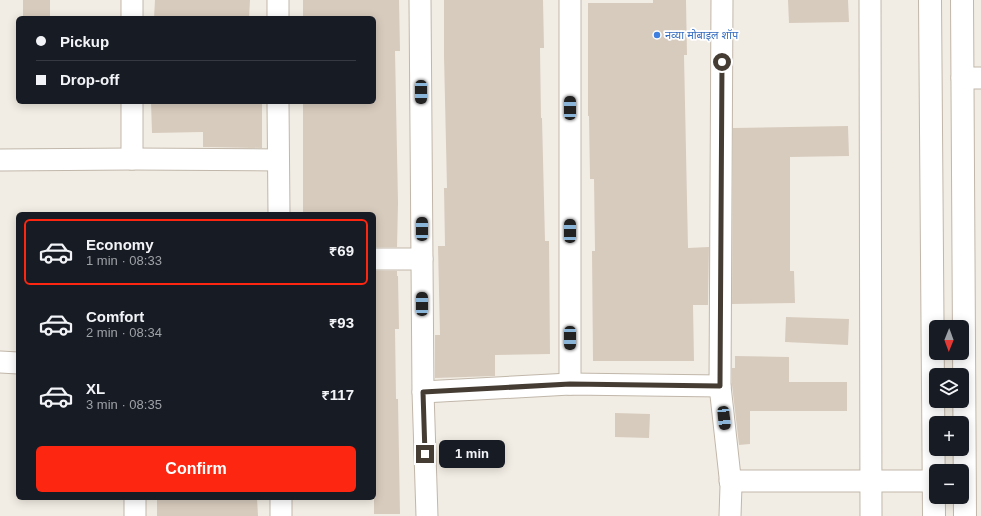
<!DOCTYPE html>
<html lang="en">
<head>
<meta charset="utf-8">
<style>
  body { margin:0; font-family:Helvetica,"Noto Sans Devanagari",sans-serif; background:#20242c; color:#f1f3f6; height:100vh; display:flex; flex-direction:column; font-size:15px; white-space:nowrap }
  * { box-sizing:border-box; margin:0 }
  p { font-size:13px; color:#9ea1a6 }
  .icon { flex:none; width:22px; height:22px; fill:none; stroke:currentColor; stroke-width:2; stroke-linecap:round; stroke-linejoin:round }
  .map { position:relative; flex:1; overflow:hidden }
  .panel { position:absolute; left:16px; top:212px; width:360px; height:288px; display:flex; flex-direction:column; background:#171b24; border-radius:6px; box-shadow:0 2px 10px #0003 }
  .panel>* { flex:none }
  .hud { position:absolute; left:16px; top:16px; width:360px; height:88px; border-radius:6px; box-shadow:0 2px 10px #0003; display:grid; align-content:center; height:88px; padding:0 20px; background:#171b24 }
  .needle { width:26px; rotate:181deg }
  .controls { position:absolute; left:929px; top:320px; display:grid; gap:8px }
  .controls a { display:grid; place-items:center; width:40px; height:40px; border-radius:6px; background:#171b24; box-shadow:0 2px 10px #0003; font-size:20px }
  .end { position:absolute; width:18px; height:18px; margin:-9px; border:5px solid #453d34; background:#fff; box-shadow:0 0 0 2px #fff }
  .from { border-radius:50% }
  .bubble { position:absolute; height:28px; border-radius:6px; background:#171b24; box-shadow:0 2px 10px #0003; font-size:13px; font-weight:600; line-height:28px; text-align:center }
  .car { position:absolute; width:12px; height:24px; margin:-12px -6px; border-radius:5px; box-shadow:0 0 3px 1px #0007; background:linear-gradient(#222 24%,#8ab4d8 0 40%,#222 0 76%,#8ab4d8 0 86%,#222 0) }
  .hud b { display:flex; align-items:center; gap:14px; height:38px; font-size:15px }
  .hud b+b { border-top:1px solid #363941 }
  .hud i { width:10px; height:10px; background:#f1f3f6 }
  ul { padding:7px 0 0; list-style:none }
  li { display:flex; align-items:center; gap:12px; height:66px; margin:0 8px 6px; padding:0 12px; border:2px solid transparent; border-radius:6px }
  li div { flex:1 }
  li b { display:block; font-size:15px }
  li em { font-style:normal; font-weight:600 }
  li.on { border-color:#fd2611 }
  li>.icon { width:36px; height:36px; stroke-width:1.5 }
  .primary-button { display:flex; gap:8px; margin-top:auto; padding:8px 20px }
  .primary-button a { flex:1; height:46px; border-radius:6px; background:#fd2611; color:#fff; font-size:16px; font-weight:600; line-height:46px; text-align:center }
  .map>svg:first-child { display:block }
</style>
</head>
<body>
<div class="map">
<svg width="981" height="516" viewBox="0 0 981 516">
  <rect width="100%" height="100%" fill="#f2ede4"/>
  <g fill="#d7cbbd">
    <rect x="23" y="0" width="27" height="18"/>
    <polygon points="155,0 250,0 249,18 154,18"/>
    <polygon points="303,0 399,0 400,51 395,51 398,203 397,247 374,247 374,214 303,214 303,102 374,102 374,18 303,18"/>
    <polygon points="444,0 543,0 544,48 540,48 541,118 542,118 545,241 549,241 550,354 495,355 495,376 435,378 435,335 440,335 438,246 445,246 444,188 447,188 444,56"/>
    <polygon points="653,0 686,0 687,55 684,55 688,248 709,247 708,305 693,305 694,361 593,361 592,251 595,251 594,179 590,179 589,116 588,116 588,3 653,3"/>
    <polygon points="788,0 848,0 849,22 789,23"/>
    <polygon points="151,102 262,102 262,148 203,147 203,132 152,133"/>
    <polygon points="848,126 849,156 790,157 790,271 794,271 795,303 732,304 733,128"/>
    <polygon points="374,271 397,271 397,276 398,276 399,329 395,329 396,399 398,399 400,514 374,514"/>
    <polygon points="786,317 849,319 848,345 785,342"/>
    <polygon points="735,356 789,357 789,382 847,382 847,411 750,411 750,444 739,445 732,385 732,368 735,368"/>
    <polygon points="615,413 650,414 649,438 615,437"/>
    <polygon points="157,498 257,498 258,516 157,516"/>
  </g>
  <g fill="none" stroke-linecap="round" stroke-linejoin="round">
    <defs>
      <g id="minor">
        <polyline points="132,0 132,18"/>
        <polyline points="420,0 423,392 427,516"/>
        <polyline points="570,0 570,384"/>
        <polyline points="722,0 720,386 731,486 730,516"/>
        <polyline points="870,0 871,516"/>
        <polyline points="278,18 278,0"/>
        <polyline points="962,78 981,78"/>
        <polyline points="132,102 132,159"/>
        <polyline points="278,102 279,214"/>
        <polyline points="0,160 132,159 278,160"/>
        <polyline points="374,259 422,259"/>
        <polyline points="0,362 18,363"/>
        <polyline points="423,392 570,384 720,386"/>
        <polyline points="730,481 936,481"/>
        <polyline points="135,498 135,516"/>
        <polyline points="281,498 281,516"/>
      </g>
      <g id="tertiary">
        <polyline points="930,0 934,516"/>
        <polyline points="962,0 965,516"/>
      </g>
    </defs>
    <use href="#minor" stroke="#c1b7aa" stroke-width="23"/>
    <use href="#tertiary" stroke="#c1b7aa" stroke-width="24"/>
    <use href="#minor" stroke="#fff" stroke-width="21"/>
    <use href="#tertiary" stroke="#fff" stroke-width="22"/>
  </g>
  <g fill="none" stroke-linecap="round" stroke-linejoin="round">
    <polyline stroke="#453d34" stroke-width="5" points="425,454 423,392 570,384 720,386 722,62"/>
  </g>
  <circle fill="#3f7fe0" stroke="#fff" stroke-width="1.5" cx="657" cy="35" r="4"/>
  <g text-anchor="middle" stroke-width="3.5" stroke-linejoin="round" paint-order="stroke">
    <g font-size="11" fill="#366cbe" stroke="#fff" text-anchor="start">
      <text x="665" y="39">नव्या मोबाइल शॉप</text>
    </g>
  </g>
</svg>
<div class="controls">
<a><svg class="needle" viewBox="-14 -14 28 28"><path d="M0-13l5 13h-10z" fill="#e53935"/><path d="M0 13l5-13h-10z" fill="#9ea1a6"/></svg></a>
<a><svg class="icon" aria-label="layers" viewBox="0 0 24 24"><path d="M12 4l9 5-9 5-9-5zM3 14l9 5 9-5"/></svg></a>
<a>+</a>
<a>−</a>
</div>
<i class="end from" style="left:722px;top:62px"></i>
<i class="end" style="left:425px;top:454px"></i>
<div class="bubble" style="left:439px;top:440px;width:66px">1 min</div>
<i class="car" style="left:421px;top:92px;rotate:180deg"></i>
<i class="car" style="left:570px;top:108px;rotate:0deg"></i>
<i class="car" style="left:422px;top:229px;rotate:0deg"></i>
<i class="car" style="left:570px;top:231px;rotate:0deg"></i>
<i class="car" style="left:422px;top:304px;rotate:0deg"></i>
<i class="car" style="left:570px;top:338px;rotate:180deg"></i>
<i class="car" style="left:724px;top:418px;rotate:174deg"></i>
<div class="hud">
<b><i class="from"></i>Pickup</b>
<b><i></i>Drop-off</b>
</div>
<section class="panel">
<ul>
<li class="on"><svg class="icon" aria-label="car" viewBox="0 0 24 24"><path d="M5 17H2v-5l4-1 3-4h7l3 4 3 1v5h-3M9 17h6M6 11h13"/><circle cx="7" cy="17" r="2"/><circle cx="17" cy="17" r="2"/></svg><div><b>Economy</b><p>1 min · 08:33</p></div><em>₹69</em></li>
<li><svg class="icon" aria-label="car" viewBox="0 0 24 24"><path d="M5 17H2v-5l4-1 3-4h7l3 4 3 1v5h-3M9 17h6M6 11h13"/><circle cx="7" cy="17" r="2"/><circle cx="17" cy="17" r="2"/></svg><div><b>Comfort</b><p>2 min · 08:34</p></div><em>₹93</em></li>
<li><svg class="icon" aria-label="car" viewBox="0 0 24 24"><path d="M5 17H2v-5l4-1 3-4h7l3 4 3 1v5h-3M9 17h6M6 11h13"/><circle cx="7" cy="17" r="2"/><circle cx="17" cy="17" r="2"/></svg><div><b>XL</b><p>3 min · 08:35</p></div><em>₹117</em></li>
</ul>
<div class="primary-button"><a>Confirm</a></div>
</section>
</div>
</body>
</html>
